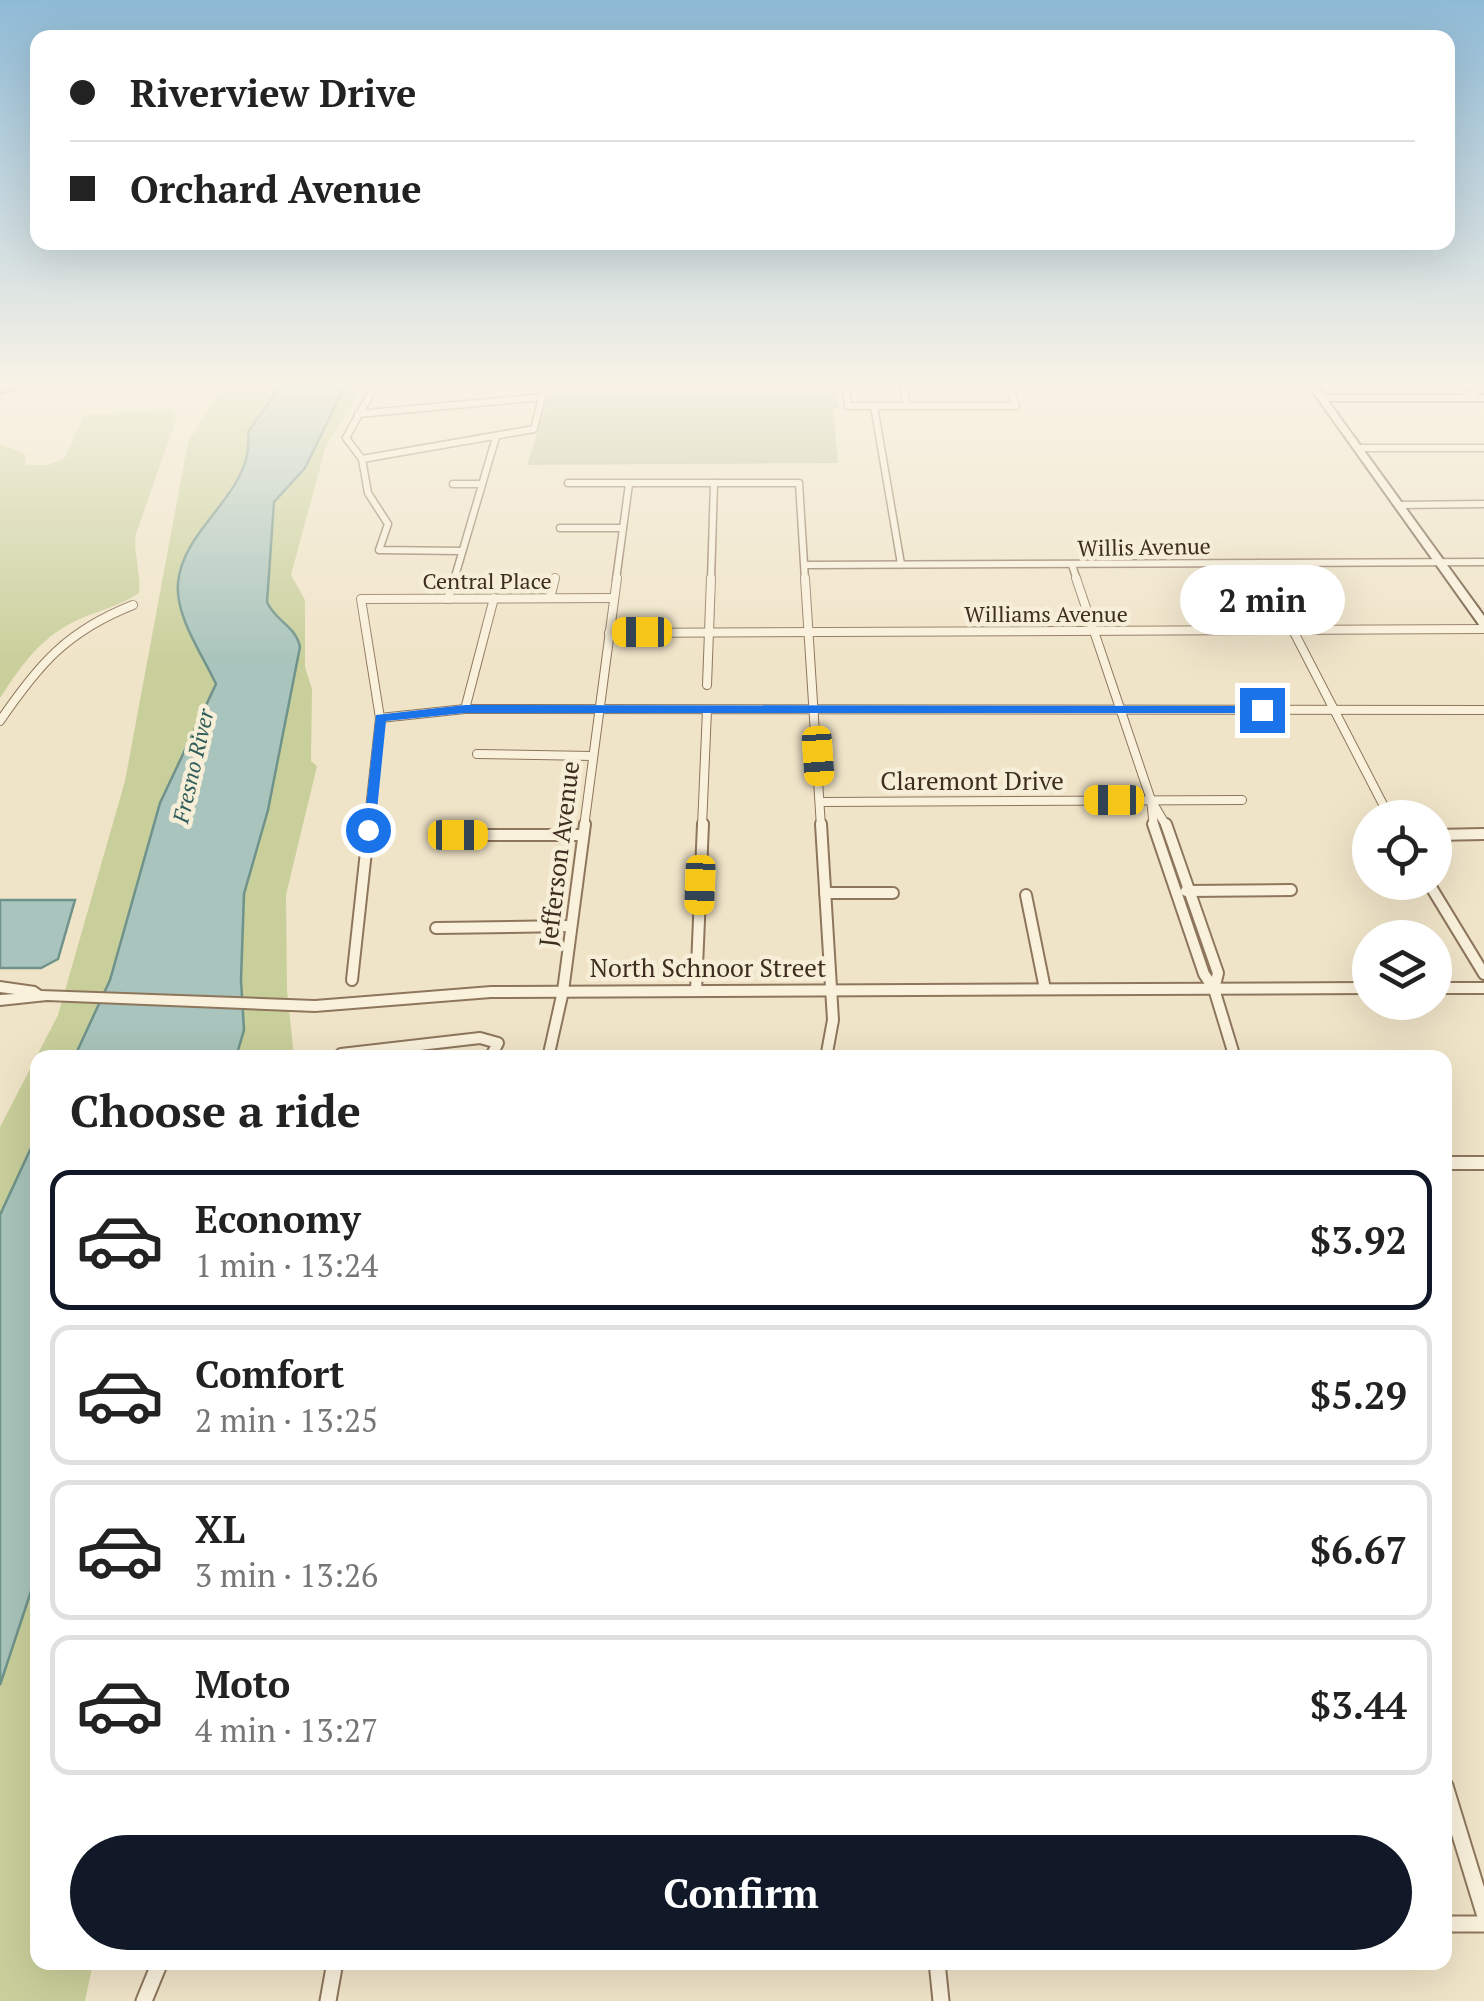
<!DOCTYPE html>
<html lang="en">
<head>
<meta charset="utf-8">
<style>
  body { margin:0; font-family:"PT Serif",serif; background:#f2f2f2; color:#222; height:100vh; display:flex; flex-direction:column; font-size:38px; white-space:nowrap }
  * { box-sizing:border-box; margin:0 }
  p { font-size:32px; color:#767676 }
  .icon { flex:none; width:55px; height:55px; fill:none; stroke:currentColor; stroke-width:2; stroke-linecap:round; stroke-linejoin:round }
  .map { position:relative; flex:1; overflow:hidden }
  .details { position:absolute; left:30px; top:1050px; width:1422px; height:920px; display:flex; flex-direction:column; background:#fff; border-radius:20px; box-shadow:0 10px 40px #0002 }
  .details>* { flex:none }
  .hud { position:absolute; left:30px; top:30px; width:1425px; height:220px; border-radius:20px; box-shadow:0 10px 40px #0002; display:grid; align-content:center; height:220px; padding:0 40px; background:#fff }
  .tools { position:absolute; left:1352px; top:800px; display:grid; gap:20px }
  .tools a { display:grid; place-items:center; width:100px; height:100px; border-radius:50%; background:#fff; box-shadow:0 10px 40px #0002; font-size:50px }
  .end { position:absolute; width:45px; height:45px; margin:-22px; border:12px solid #1a73e8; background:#fff; box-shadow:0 0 0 5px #fff }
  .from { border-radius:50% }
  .bubble { position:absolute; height:70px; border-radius:35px; background:#fff; box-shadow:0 10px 40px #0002; font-size:32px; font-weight:800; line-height:70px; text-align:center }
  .car { position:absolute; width:30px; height:60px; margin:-30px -15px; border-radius:12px; box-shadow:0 0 8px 2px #0007; background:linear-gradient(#f5c518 24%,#345 0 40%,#f5c518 0 76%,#345 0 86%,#f5c518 0) }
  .hud b { display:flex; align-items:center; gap:35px; height:95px; font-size:38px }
  .hud b+b { border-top:2px solid #e0e0e0 }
  .hud i { width:25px; height:25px; background:#222 }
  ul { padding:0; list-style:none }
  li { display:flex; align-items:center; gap:30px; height:140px; margin:0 20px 15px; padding:0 20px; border:5px solid #e0e0e0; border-radius:20px }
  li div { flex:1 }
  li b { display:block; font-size:38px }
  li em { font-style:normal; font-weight:800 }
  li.active { border-color:#111827 }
  li>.icon { width:90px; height:90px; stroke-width:1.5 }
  h2 { padding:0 40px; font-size:45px; line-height:120px }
  .primary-button { display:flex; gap:20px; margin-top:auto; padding:20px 40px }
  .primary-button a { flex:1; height:115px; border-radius:60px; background:#111827; color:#fff; font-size:40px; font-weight:800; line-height:115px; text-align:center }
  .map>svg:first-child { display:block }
</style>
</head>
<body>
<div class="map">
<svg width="1484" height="2001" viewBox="0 0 1484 2001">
  <rect width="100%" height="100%" fill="#f0e4c8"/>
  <g fill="#c9cf9b">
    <polygon points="226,382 365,382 326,446 291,575 305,600 305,667 312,689 311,761 317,766 286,895 287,990 294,1057 38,1058 38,1962 93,1963 85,2001 0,2001 0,1127 58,1015 125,781 188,442"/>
    <path d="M169,410l8,6 -41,118c-3,20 5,38 3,59 -17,12 -38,17 -57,25 -39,16 -60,46 -82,80v-254l25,10 1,11h21l17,-6 21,-44z"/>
  </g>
  <polygon fill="#bfc49a" points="553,382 836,382 839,408 833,409 838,463 527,465"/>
  <g fill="#a9c4bc" stroke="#6f938a" stroke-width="2.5">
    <path d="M283,382h64l-42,86 -31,34 -7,100c8,19 29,24 33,45l-32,163 -24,84 -3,86 3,50 -8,27 -162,1 36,-78 50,-177 56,-119c-14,-30 -41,-68 -38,-101 5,-58 77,-89 70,-151z"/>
    <polygon points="0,900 75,900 58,959 41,968 0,968"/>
    <polygon points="37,1135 37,1573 0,1685 0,1215"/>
  </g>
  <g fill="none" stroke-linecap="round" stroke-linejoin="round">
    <defs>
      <g id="minor-far4">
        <polyline points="377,382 346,438 362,459 368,493 388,524 379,550 462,551"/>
        <polyline points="845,382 848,406 1016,406 1008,382"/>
        <polyline points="902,382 907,406"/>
        <polyline points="1463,398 1484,387"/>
        <polyline points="874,406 901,564"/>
        <polyline points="358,414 542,397"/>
        <polyline points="1357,448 1484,448"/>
        <polyline points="362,459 534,429 546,382"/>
        <polyline points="568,483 799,483 805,580"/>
        <polyline points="453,484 482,484"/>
        <polyline points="1398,505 1484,504"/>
        <polyline points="560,528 623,528"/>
        <polyline points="1258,563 1267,580"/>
        <polyline points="805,565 1484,562"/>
        <polyline points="1072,565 1077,580"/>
        <polyline points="454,580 496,437"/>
        <polyline points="616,580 629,484"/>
        <polyline points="711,580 714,483"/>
      </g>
      <g id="minor-far3">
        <polyline points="805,578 821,827"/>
        <polyline points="1076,578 1151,800 1167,827"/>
        <polyline points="1266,578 1390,818"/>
        <polyline points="550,598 555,578"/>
        <polyline points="448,599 454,578"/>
        <polyline points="609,633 1484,629"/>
        <polyline points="707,685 711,578"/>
        <polyline points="465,709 494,598"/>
        <polyline points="380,718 465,709 1484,710"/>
        <path d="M0,721c39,-57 67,-90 133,-116"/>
        <polyline points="477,754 592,756"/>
        <polyline points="1151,800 1154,827"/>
        <polyline points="822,802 1242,800"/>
        <polyline points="368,827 380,718 361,599 613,598"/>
        <polyline points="584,827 617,578"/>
        <polyline points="702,827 707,710"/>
      </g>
      <g id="minor-far2">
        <polyline points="821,824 833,1020 826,1058"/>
        <polyline points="1153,824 1204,974 1214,989 1235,1058"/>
        <polyline points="1166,824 1218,973 1214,989"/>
        <polyline points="458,835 581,835"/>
        <polyline points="1435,835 1484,834"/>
        <polyline points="1428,882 1484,974"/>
        <polyline points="1186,891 1291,890"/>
        <polyline points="825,893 893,893"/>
        <polyline points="1026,895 1045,989"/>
        <polyline points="436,928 569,926"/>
        <polyline points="352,980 369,824"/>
        <polyline points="696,991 703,824"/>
        <polyline points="341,1054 480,1038 498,1043 490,1058"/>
        <polyline points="548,1058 563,991 585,824"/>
      </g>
      <polyline id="minor-far1" points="1445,1163 1484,1163"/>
      <g id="minor">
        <polyline points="1445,1786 1484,1913"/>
        <polyline points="1445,1924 1484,1924"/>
        <polyline points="937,1962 941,2001"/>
        <polyline points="144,2001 160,1962"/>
        <polyline points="328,2001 335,1962"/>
      </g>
      <g id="tertiary">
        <polygon points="0,982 35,987 41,991 315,1001 491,987 1370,983 1370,993 491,997 315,1011 47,1000 0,1005 0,995 15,994 0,992"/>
        <rect x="1435" y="983" width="49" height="10"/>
      </g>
      <polygon id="secondary" points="1306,382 1314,382 1324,395 1484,395 1484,401 1328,401 1484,616 1484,627 1480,626"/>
      <polygon id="motorway" points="15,382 33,382 0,393 0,386"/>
    </defs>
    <use href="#minor-far4" stroke="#8d765c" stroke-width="9"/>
    <use href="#minor-far3" stroke="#8d765c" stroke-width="10"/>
    <use href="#minor-far2" stroke="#8d765c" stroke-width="14"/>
    <use href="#minor-far1" stroke="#8d765c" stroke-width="16"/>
    <use href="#minor" stroke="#8d765c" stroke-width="19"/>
    <use href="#tertiary" stroke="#8d765c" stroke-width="4"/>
    <use href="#secondary" stroke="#6f573f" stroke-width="4"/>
    <use href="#motorway" stroke="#5b4430" stroke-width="4"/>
    <use href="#minor-far4" stroke="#faf1dc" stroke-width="6"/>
    <use href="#minor-far3" stroke="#faf1dc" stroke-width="8"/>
    <use href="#minor-far2" stroke="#faf1dc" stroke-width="10"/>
    <use href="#minor-far1" stroke="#faf1dc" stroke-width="12"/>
    <use href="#minor" stroke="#faf1dc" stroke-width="15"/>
    <use href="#tertiary" fill="#faf1dc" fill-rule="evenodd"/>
    <use href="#secondary" fill="#faf1dc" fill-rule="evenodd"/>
    <use href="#motorway" fill="#e0a458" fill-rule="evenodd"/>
  </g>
  <linearGradient id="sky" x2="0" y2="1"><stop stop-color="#8fbad6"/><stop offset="0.58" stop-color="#f8f3e6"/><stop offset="1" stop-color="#f8f3e6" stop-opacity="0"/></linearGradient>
  <rect width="1484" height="662" fill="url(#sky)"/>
  <polygon fill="#1a73e8" points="465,705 1262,706 1269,710 1262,713 465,713 386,721 375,830 363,833 376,715"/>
  <g text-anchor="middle" stroke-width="9" stroke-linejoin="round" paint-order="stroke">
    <g font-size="22" fill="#3d2e20" stroke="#f7eed8">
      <text transform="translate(1144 547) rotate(-1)" y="8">Willis Avenue</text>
      <text x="487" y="589">Central Place</text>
      <text x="1046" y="622">Williams Avenue</text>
    </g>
    <g font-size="22" font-style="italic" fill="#2f5d5a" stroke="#f7eed8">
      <text transform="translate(193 766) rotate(-77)" y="8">Fresno River</text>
    </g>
    <g font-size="25" fill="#3d2e20" stroke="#f7eed8">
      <text x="972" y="790">Claremont Drive</text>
      <text transform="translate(559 854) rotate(-83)" y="9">Jefferson Avenue</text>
      <text x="708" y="977">North Schnoor Street</text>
    </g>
  </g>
</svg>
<div class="tools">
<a><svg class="icon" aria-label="locate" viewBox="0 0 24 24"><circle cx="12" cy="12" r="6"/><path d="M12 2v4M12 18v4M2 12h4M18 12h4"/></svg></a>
<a><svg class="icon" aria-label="layers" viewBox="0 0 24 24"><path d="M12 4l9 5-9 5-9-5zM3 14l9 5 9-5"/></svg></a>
</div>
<i class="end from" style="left:368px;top:830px"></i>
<i class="end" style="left:1262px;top:710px"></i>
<div class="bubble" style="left:1180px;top:565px;width:165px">2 min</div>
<i class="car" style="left:642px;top:632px;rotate:270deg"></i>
<i class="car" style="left:818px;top:756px;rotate:176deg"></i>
<i class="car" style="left:1114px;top:800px;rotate:270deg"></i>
<i class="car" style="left:458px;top:835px;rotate:90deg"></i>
<i class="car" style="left:700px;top:885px;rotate:182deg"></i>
<div class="hud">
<b><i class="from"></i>Riverview Drive</b>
<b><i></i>Orchard Avenue</b>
</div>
<section class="details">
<h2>Choose a ride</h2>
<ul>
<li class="active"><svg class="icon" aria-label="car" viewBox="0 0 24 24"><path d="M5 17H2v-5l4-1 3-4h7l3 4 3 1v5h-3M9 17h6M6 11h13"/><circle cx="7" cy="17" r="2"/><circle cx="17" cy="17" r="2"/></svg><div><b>Economy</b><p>1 min · 13:24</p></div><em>$3.92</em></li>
<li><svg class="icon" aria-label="car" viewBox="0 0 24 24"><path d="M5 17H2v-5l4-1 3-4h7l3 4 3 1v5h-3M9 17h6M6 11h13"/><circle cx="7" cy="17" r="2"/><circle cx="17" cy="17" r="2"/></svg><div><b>Comfort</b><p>2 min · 13:25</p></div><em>$5.29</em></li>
<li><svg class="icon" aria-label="car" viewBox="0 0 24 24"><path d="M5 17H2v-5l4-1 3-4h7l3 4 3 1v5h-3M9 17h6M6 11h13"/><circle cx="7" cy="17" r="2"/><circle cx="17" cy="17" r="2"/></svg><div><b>XL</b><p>3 min · 13:26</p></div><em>$6.67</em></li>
<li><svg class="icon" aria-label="car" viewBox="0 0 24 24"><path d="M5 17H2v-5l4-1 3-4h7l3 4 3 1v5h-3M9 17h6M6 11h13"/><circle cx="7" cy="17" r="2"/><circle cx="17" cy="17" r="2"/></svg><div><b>Moto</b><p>4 min · 13:27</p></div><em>$3.44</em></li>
</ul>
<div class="primary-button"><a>Confirm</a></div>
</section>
</div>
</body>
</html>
